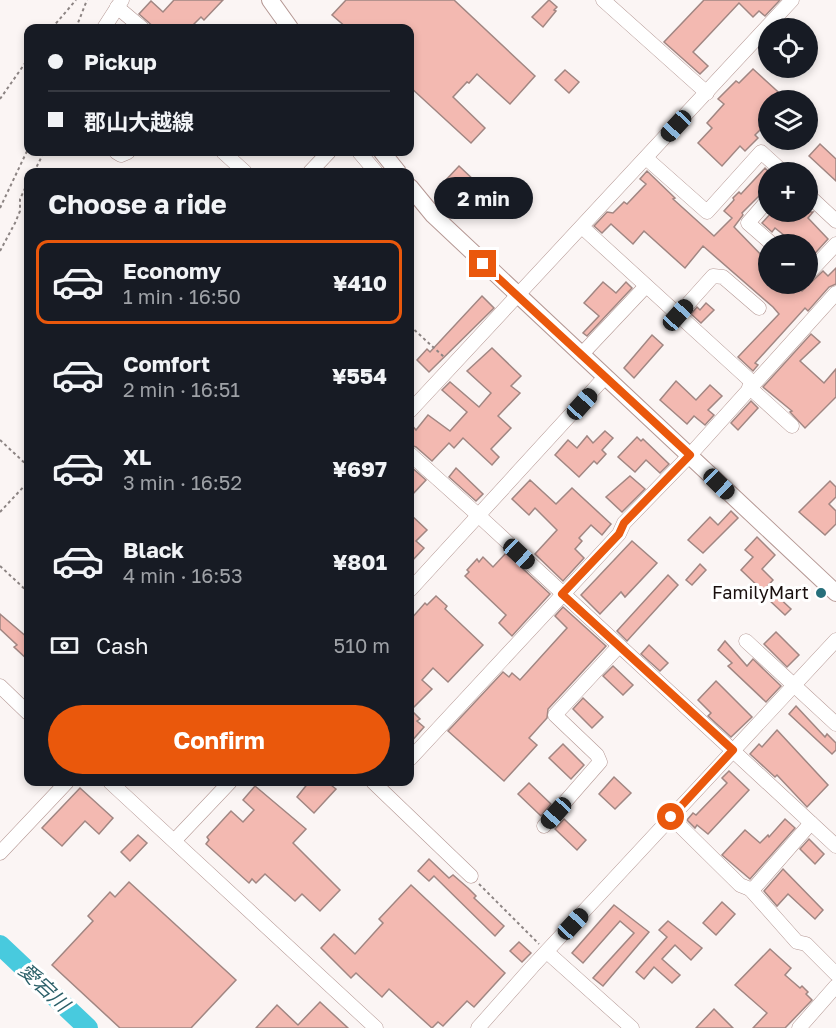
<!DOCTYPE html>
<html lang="en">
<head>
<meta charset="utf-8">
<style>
  body { margin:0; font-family:"Golos Text","Noto Sans JP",sans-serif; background:#20242c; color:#f1f3f6; height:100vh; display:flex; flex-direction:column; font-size:22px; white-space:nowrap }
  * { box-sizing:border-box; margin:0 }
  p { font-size:20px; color:#9ea1a6 }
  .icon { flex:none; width:33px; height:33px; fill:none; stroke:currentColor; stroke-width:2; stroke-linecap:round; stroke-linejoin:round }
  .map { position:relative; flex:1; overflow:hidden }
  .side { position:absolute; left:24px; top:168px; width:390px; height:618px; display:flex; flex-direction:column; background:#171b24; border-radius:12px; box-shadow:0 3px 9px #0003 }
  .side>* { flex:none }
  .top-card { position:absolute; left:24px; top:24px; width:390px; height:132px; border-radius:12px; box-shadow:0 3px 9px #0003; display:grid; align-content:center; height:132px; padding:0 24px; background:#171b24 }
  .buttons { position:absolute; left:758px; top:18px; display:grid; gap:12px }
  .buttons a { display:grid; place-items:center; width:60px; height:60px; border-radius:50%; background:#171b24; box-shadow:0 3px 9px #0003; font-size:30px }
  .end { position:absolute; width:27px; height:27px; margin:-14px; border:8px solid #ea580c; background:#fff; box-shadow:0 0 0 3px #fff }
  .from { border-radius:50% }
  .bubble { position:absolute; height:42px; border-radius:21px; background:#171b24; box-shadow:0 3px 9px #0003; font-size:20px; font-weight:700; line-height:42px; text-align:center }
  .car { position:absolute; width:18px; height:36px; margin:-18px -9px; border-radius:8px; box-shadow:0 0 4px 2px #0007; background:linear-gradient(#222 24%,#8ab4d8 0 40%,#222 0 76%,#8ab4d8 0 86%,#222 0) }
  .top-card b { display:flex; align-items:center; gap:21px; height:57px; font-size:22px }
  .top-card b+b { border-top:2px solid #363941 }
  .top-card i { width:15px; height:15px; background:#f1f3f6 }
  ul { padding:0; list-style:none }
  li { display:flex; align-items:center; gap:18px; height:84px; margin:0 12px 9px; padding:0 12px; border:3px solid transparent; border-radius:12px }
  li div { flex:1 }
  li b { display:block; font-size:22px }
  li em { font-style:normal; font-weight:700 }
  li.active { border-color:#ea580c }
  li>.icon { width:54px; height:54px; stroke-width:1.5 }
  h2 { padding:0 24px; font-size:27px; line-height:72px }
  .pay { display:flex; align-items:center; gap:15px; height:66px; padding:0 24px; font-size:22px }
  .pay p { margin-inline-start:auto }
  .button { display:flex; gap:12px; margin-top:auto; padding:12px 24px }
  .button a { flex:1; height:69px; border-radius:36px; background:#ea580c; color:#fff; font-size:24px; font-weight:700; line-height:69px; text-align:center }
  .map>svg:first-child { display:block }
</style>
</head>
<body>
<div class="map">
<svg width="836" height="1028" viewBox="0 0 836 1028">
  <rect width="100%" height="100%" fill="#fbf5f4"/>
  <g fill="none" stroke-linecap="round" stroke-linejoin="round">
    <polyline stroke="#48cade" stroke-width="20" points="0,945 88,1028"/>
  </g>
  <g fill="#f3b9b1" stroke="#a18682" stroke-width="1.5">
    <polygon points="174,0 223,0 204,20 201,17 190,28 155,28 139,14 151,1 163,12"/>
    <polygon points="346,0 454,0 535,76 510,104 477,74 469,83 467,82 453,97 485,128 471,143 410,87 410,28 347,28 332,15"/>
    <polygon points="549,0 557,7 554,10 556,11 543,27 532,17"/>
    <polygon points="704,0 780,0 765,16 759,11 753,17 739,3 693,52 708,66 700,74 664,42"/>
    <polygon points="753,69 787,100 768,100 768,122 755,135 758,138 745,151 740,146 722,166 698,143 712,128 707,123 724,104 718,99 736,81 739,83"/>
    <polygon points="565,70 579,82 569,93 555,80"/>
    <polygon points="820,144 836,159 836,181 809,156"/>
    <polygon points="459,166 477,183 462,199 444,182"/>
    <polygon points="765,168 768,171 768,187 742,213 743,215 734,227 768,262 768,284 794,284 802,291 823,271 828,276 836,268 836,284 829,287 808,311 805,308 755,363 758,365 753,371 738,357 779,314 773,307 703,246 685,268 644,231 633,244 611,224 602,233 594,226 607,212 613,213 624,202 627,204 646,184 640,179 647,171 675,198 673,199 714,236 732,218 724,211 734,200 733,198 739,192 741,194"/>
    <polygon points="772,212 813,212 808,218 828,239 809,260 807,244 795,244 775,228 772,232 762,223"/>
    <polygon points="603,282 616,293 626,282 632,288 587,336 583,333 599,316 584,303"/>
    <polygon points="482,296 494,308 429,372 417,360 427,349 430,352"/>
    <polygon points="706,303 714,310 701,323 691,314 697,307 700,310"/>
    <polygon points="811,334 820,342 800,361 824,383 836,369 836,397 805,428 790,412 792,411 763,387"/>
    <polygon points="652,335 663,345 634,378 624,368"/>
    <polygon points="492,348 521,376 511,386 520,393 498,416 511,428 491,449 499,457 492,465 463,438 454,448 449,443 432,461 416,447 410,445 410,423 416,430 428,415 450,431 467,412 442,390 450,382 479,407 491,393 467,371"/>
    <polygon points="676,381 696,400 710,385 722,396 708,410 714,415 705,425 694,416 687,424 660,400"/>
    <polygon points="751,401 758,408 738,430 731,423"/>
    <polygon points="605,431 613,438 602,450 606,454 597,464 594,461 579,477 555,455 568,440 577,448 587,436 593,443"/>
    <polygon points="637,437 641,441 643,439 669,464 660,473 646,460 635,472 618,457"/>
    <polygon points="410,466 426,480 410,497"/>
    <polygon points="456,468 483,494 476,501 449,477"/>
    <polygon points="630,476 645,489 622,512 606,497"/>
    <polygon points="530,480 556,504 572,488 611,524 602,535 591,525 579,538 582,541 575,549 584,558 563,581 535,554 557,530 535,508 529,515 512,499"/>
    <polygon points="830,481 836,487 836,497 829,504 836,511 836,524 825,535 799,512"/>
    <polygon points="731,511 738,518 703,553 688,540 710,517 718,525"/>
    <polygon points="410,514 427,530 416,541 424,548 410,563"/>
    <polygon points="757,537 775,555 762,569 773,580 763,591 741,570 753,557 745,550"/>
    <polygon points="632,541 657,563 625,597 621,592 600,614 581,595"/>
    <polygon points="506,553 550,594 512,636 499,623 506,615 465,576 469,572 467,570 477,559 479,562 483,557 493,567"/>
    <polygon points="700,564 706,570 692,585 686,580"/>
    <polygon points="668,575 678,585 627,641 617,631"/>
    <polygon points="774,593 791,609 785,615 768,599"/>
    <polygon points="436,596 447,606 445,609 483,645 448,682 433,668 422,680 432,689 411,710 420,719 417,721 424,727 410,743 410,620 425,603 427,605"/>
    <polygon points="563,607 606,646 548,709 547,718 529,738 537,745 504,781 448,731 503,672 509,677 512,673 520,680 567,628 555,616"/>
    <polygon points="0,614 28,638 28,660 14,647 17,645 0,629"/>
    <polygon points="776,632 799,655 787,667 764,644"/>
    <polygon points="725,641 747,666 753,659 781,686 766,702 728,666 732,663 718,650"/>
    <polygon points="649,645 668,663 660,671 641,654"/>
    <polygon points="613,666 633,685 623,695 603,676"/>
    <polygon points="716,681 752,717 731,737 708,716 711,713 698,700"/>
    <polygon points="583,698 603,717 592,728 573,709"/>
    <polygon points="796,706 825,737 827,734 836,743 836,750 832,754 789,714"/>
    <polygon points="777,730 828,785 807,807 777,775 775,777 750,754 759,744 762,747"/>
    <polygon points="563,744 584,765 571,779 549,758"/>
    <polygon points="729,771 749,790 708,834 697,825 695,828 687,820 693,813 696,815 727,783 722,778"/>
    <polygon points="614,777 631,793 615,809 599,794"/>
    <polygon points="309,782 327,782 336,789 314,813 297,797"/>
    <polygon points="529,783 551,804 541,816 518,794"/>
    <polygon points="255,786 306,829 293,843 340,890 320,911 302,894 295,901 265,874 256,883 252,879 249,883 206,844 209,840 207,837 231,811 243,822 254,810 243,800"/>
    <polygon points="80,788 113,818 99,834 85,821 62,846 42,828"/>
    <polygon points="564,819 586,840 577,850 555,829"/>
    <polygon points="785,819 795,828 750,879 722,855 745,830 760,843 768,835 769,837"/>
    <polygon points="138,835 147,843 130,861 121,852"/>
    <polygon points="809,839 824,854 815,864 800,849"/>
    <polygon points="429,859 449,878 453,875 468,888 476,896 474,898 504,926 495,936 434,876 429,881 418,871"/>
    <polygon points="783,869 823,910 815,919 788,894 777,906 764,891"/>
    <polygon points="129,882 236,980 191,1028 120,1028 52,965 93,921 88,916 110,892 115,897"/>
    <polygon points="411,885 505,973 474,1007 467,1001 443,1026 438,1022 432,1028 389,989 382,997 356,973 351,978 321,948 334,934 355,954 383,923 379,919"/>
    <polygon points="722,902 735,914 716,935 703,923"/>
    <polygon points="614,905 649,932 603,986 593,978 634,933 620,921 583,963 572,953"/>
    <polygon points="668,921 702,948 691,960 675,945 662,959 680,975 672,983 654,967 644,979 636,972 667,937 659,930"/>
    <polygon points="519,942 531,953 522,962 510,951"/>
    <polygon points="770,949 791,968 785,975 800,988 802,986 808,992 806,994 812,1000 785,1028 753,1028 767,1013 735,985"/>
    <polygon points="320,1002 348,1028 256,1028 277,1005 298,1025"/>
    <polygon points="714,1009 733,1028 696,1028"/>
  </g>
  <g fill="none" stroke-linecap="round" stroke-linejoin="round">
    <defs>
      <g id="minor">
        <polyline points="603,0 707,93"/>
        <polyline points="117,7 142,28"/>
        <polyline points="104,28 122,0"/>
        <polyline points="116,152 121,155 128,152"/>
        <polyline points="223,152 245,172"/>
        <polyline points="359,152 376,172"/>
        <polyline points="646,158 707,212 761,152 783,172"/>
        <polyline points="310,172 329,152"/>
        <polyline points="807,194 836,221"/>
        <polyline points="768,200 748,223 772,244"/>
        <polyline points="582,227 753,383"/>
        <polyline points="807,275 836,244"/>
        <polyline points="678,315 713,276 723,277 759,308"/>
        <polyline points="581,355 646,286"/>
        <polyline points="749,387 792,426"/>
        <polyline points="410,411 792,0"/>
        <polyline points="410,454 478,515 836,846"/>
        <polyline points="410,590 605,377"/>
        <polyline points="746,641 836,724"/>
        <polyline points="0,686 28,713"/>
        <polyline points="410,759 619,534 624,523 690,455 836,293"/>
        <polyline points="110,782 376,1028"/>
        <polyline points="373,782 471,876"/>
        <polyline points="671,817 740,885 750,889 755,887 811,823"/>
        <polyline points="544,826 600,762 597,755 555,715 619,646"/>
        <polyline points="175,840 230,782"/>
        <polyline points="0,853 67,782"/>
        <polyline points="750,889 797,942 806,944 836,974"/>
        <polyline points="547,952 632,1028"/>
        <polyline points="478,1028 532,967 836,640"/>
        <polyline points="799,1028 836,986"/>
      </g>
      <g id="major">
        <polyline points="270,0 290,28"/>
        <polyline points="382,152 398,172"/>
        <polyline points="410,187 433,215 836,593"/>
      </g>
    </defs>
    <use href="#minor" stroke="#b59894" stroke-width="15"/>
    <use href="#major" stroke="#b59894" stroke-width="18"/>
    <g stroke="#8c8483" stroke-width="2" stroke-dasharray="3 3" stroke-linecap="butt">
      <polyline points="52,28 76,0"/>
      <polyline points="76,28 87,0"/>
      <polyline points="0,99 28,59"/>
      <polyline points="34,172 44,152"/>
      <polyline points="0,208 28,149"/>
      <polyline points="0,251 15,223 20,211 20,199 28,182"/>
      <polyline points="410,326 444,357"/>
      <polyline points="0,440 28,466"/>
      <polyline points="0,512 28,482"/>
      <polyline points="0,566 28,592"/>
      <polyline points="479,884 539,944"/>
    </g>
    <use href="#minor" stroke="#fff" stroke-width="14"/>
    <use href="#major" stroke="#fff" stroke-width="16"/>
  </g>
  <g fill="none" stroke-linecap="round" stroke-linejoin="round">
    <polyline stroke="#ea580c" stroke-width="8" points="483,264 690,455 624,523 619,534 562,594 733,750 671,817"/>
  </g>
  <circle fill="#276f7a" stroke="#fff" stroke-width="2" cx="821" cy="593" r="6"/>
  <g text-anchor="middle" stroke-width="6" stroke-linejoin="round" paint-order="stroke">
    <g font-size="18" fill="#190f0e" stroke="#fff" text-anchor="end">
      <text x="809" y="599">FamilyMart</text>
    </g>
    <g font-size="20" font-style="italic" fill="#2c6069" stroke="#fff">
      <text transform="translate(44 987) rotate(43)" y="7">愛宕川</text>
    </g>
  </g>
</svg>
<div class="buttons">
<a><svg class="icon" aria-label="locate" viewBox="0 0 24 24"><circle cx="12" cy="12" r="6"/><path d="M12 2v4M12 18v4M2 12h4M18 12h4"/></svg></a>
<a><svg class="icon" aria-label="layers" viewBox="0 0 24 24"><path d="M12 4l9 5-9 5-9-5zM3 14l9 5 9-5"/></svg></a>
<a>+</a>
<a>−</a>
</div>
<i class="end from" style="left:671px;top:817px"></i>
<i class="end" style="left:483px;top:264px"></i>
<div class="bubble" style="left:434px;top:177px;width:99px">2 min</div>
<i class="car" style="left:676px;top:126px;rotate:223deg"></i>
<i class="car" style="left:678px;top:315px;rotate:42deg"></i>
<i class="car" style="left:582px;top:404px;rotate:42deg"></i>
<i class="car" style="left:719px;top:484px;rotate:134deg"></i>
<i class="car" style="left:519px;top:554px;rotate:133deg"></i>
<i class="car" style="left:556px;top:813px;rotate:222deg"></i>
<i class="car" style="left:573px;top:924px;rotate:43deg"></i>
<div class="top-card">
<b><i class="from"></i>Pickup</b>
<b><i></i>郡山大越線</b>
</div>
<section class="side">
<h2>Choose a ride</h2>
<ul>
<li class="active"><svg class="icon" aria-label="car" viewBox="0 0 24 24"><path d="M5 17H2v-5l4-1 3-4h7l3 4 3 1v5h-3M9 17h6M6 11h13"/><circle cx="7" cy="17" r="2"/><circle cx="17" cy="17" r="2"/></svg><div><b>Economy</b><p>1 min · 16:50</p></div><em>¥410</em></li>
<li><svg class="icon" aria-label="car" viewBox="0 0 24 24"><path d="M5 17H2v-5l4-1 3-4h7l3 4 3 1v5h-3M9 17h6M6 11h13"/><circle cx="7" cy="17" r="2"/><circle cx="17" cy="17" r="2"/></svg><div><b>Comfort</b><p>2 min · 16:51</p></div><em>¥554</em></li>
<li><svg class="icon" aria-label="car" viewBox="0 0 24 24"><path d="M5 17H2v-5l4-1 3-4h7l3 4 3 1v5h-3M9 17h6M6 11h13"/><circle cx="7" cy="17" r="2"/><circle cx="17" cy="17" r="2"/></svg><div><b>XL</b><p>3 min · 16:52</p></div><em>¥697</em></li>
<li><svg class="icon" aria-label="car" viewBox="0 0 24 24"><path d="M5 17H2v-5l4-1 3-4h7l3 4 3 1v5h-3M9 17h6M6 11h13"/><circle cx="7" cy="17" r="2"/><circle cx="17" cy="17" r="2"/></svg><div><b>Black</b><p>4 min · 16:53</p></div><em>¥801</em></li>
</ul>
<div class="pay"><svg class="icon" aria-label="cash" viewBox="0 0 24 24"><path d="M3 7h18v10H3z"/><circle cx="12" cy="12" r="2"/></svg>Cash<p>510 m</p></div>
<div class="button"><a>Confirm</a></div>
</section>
</div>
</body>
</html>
